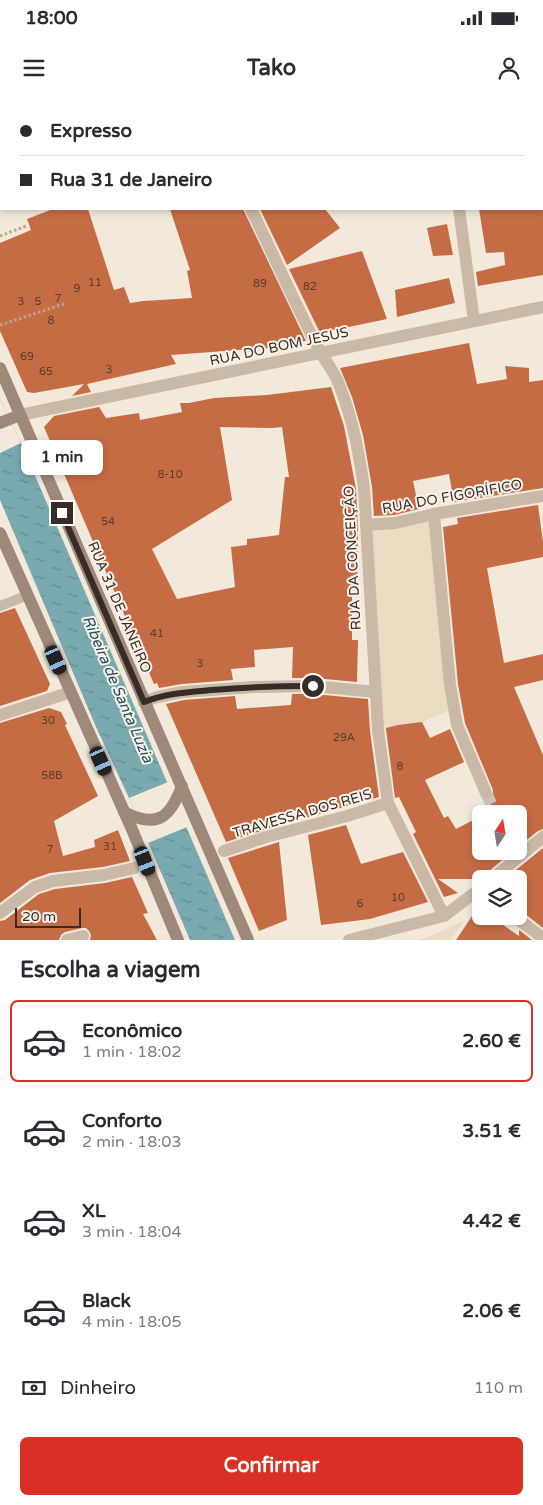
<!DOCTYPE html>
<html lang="pt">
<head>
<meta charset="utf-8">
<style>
  body { margin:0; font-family:"Varela Round",sans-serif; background:#f2f2f3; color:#2b2b33; height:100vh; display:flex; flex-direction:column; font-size:19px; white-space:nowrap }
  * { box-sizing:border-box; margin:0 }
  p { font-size:16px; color:#7c7c81 }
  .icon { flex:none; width:28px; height:28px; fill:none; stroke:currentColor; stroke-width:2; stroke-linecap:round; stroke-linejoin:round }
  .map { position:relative; height:840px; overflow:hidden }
  .side { display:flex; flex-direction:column; background:#fff; flex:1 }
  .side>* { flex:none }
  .guide { position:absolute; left:0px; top:0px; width:544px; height:110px; box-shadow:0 2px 8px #0003; display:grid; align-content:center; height:110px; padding:0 20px; background:#fff }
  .needle { width:32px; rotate:12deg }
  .tools { position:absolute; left:472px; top:705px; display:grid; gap:10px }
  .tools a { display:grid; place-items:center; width:55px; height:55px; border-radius:8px; background:#fff; box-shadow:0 2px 8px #0003; font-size:25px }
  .scale { position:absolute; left:15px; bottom:12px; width:66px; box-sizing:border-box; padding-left:5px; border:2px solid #372d28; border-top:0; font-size:14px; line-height:18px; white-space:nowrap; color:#372d28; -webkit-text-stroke:4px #faf2e8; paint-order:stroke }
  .end { position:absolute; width:22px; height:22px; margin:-11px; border:6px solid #372d28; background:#fff; box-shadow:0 0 0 2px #fff }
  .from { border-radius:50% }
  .bubble { position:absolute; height:35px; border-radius:8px; background:#fff; box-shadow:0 2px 8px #0003; font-size:16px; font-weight:700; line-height:35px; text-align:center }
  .car { position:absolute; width:15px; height:30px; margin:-15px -8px; border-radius:6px; box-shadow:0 0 4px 1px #0007; background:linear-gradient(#222 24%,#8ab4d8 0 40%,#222 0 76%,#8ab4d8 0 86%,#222 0) }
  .guide b { display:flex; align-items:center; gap:18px; height:48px; font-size:19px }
  .guide b+b { border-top:1px solid #e1e1e2 }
  .guide i { width:12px; height:12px; background:#2b2b33 }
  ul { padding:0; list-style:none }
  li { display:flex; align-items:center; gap:15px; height:82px; margin:0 10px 8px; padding:0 10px; border:2px solid transparent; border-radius:8px }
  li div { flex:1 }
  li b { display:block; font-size:19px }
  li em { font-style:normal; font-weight:700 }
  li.active { border-color:#d93025 }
  li>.icon { width:45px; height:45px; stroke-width:1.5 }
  h2 { padding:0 20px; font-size:22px; line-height:60px }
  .pay { display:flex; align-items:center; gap:12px; height:55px; padding:0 20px; font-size:19px }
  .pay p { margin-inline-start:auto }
  .action { display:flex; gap:10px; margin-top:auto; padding:10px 20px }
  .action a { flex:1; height:58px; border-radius:8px; background:#d93025; color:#fff; font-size:20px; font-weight:700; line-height:58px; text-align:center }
  .status { display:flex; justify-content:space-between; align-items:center; height:35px; padding:0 25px; background:#fff; direction:ltr }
  .status svg { height:14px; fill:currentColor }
  header { display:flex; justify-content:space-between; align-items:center; height:65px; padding:0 20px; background:#fff; font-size:22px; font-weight:700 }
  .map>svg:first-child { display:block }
</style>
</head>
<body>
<div class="status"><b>18:00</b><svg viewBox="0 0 49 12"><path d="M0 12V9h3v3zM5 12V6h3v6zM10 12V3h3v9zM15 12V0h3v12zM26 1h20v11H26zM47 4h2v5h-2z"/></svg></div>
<header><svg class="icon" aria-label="menu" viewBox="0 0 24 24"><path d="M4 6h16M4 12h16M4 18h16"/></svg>Tako<svg class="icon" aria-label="person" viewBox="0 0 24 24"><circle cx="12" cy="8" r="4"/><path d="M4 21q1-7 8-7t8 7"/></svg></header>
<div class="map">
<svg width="543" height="840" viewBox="0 0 543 840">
  <defs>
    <pattern id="water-ripples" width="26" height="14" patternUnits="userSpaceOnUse" patternTransform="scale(1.25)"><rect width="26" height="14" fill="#7aaaaf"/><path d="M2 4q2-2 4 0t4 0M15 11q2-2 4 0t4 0" fill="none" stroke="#658b8e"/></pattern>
  </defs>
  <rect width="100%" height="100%" fill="#f2e9db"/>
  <g fill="#eadbc2">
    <polygon points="434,414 454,608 422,622 378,630 366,425"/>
    <polygon points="464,821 451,840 417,840 430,836"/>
  </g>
  <polygon fill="url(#water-ripples)" points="0,299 21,343 235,840 190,840 129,698 96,627 0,400"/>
  <g fill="#f2e9db">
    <polygon points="0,299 21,343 0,353"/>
    <polygon points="168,682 187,727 148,743 129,698"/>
  </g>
  <g fill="#c66c45" fill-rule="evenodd">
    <polygon points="53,109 88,109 114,190 124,187 130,203 143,201 192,198 187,171 190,170 170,109 243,109 306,241 268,244 268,248 171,255 176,264 87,284 91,292 72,296 84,284 34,293 27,292 0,231 0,143 31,130 27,119"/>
    <polygon points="260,109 325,109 340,128 287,165"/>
    <polygon points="479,109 543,109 543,175 478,186 476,172 505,165 504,152 486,153"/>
    <polygon points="447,124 453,155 433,156 427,128"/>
    <polygon points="362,151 387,219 320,233 289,169"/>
    <polygon points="449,178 455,203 397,217 395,190"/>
    <polygon points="469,243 477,284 507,279 505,266 529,268 529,282 543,280 543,388 454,402 449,374 413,381 419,409 394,415 374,416 372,387 363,335 352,297 340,268"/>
    <path d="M331,287l13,39 12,63 2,41 -1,56h-5v54h6l-1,42 -43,-4h-22l1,-31 -39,3 1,17 -24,2 2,11 -51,4 -23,4 -2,-5 -3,1 -110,-257 10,-11 45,-9 7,11 33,-5 1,7 42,-8 -2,-9h9l25,-5 53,-3zM220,327l52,1 10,-1 7,50h-4l-6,58 -32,4v6l-16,2 4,40 -58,12 -25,-50 80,-49z"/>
    <polygon points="538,405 543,442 543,457 487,468 504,563 543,554 543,580 514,587 543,655 543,729 538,731 519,746 519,714 494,714 489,701 493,697 493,690 465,623 458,584 443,427 458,424 457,418"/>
    <polygon points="15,508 50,584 47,591 0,606 0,513"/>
    <polygon points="292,594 313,594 368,599 370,631 379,697 305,718 304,710 275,713 277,726 226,742 166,604 184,600 235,596 237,609 291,605"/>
    <polygon points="49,608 61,612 67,624 65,625 98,696 54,721 63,756 95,747 94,740 118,730 130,761 103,767 50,773 30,780 0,803 0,623"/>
    <polygon points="422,622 430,638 450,629 464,662 425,680 444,718 448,716 456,729 481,716 481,751 513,751 487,773 483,779 438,779 458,793 444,797 413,734 416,732 399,697 395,698 386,629 386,628 398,625"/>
    <polygon points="346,725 361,764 403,752 428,802 370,819 321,825 308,735"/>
    <polygon points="279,742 287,820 259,831 228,758"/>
    <polygon points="543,748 543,828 519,809 519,779 505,779"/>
    <polygon points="132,777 148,813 143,814 157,840 90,840 91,835 89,831 86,828 82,828 65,832 61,835 59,840 0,840 0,821 5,820 39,794 55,789 105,783"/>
    <polygon points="478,807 481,810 481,816 490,816 519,836 519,830 532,840 456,840"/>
  </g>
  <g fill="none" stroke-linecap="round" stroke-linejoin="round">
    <polyline stroke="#cdc3b7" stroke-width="12" stroke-dasharray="12 6" stroke-linecap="butt" points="486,693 496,714"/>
    <g stroke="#b6a391" stroke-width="3" stroke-dasharray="2.5 2.5" stroke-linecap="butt">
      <polyline points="519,0 519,1"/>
      <polyline points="483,1 490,0"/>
      <polyline points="0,136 26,126"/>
      <polyline points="0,225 67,203"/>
    </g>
    <polyline stroke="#cab9a7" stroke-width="10" points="0,506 28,495"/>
    <g stroke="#cab9a7" stroke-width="12">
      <polyline points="202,0 202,1"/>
      <polyline points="445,0 445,1"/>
      <path d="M251,109c22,45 42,90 65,135 7,15 19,27 24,43 13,33 19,66 24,101l14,242 10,73 56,113"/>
      <polyline points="459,109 474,221"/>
      <polyline points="20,315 543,207"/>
      <polyline points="434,414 450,585 457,625 486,693"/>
      <polyline points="366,425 395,423 434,414 543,396"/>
      <polyline points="144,602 157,597 183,592 253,587 313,586 376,592"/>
      <polyline points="0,615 71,592"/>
      <polyline points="224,751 266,737 347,716 388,703"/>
      <polyline points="492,779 543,737"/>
      <polyline points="0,813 35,787 53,781 104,775 134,768"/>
      <polyline points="514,816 543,838"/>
      <polyline points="67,840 83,836"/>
      <polyline points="349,840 444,816 481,788"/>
    </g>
    <g stroke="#9e8879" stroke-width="12">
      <polyline points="0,268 248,840"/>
      <polyline points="0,323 20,315"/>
      <polyline points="0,433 131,727 178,840"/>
      <path d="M124,712c33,17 46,6 58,-26"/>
    </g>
  </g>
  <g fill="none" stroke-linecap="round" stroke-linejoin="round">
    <path stroke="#372d28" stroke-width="6" d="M62,413l82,189c22,-9 45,-10 68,-12 34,-3 67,-4 101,-4"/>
  </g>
  <g text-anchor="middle" stroke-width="4" stroke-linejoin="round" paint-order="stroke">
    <g font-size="11" fill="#5b3d2f">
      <text x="95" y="186">11</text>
      <text x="260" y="187">89</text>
      <text x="310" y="190">82</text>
      <text x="77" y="192">9</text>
      <text x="58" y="202">7</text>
      <text x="21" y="205">3</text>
      <text x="38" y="205">5</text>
      <text x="51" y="224">8</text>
      <text x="27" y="260">69</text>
      <text x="109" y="273">3</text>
      <text x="46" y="275">65</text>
      <text x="170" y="378">8-10</text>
      <text x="108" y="425">54</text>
      <text x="157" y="537">41</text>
      <text x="200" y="567">3</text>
      <text x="48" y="624">30</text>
      <text x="344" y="641">29A</text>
      <text x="400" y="670">8</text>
      <text x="52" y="679">58B</text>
      <text x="110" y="750">31</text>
      <text x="50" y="753">7</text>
      <text x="398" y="801">10</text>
      <text x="360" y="807">6</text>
    </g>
    <g font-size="14" fill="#372d28" stroke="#faf2e8">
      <text transform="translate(279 246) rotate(-12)" y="5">RUA DO BOM JESUS</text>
      <text transform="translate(452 396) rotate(-10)" y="5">RUA DO FIGORÍFICO</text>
      <text transform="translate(352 458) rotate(-93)" y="5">RUA DA CONCEIÇÃO</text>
      <text transform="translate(120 507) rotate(67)" y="5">RUA 31 DE JANEIRO</text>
      <text transform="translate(302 713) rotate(-16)" y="5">TRAVESSA DOS REIS</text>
    </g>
    <g font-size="15" font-style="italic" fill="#1d5158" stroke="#faf2e8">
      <text transform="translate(118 589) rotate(67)" y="5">Ribeira de Santa Luzia</text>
    </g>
  </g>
</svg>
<div class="tools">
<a><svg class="needle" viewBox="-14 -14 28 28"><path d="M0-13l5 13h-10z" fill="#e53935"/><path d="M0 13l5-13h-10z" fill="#7c7c81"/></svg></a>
<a><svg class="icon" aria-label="layers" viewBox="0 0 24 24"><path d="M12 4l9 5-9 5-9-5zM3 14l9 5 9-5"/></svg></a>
</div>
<div class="scale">20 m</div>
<i class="end from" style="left:313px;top:586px"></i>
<i class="end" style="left:62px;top:413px"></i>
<div class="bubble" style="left:21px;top:340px;width:82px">1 min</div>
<i class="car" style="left:56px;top:560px;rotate:156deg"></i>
<i class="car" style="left:101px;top:661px;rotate:156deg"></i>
<i class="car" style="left:145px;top:761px;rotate:158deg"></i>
<div class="guide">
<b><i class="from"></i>Expresso</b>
<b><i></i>Rua 31 de Janeiro</b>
</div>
</div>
<section class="side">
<h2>Escolha a viagem</h2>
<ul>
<li class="active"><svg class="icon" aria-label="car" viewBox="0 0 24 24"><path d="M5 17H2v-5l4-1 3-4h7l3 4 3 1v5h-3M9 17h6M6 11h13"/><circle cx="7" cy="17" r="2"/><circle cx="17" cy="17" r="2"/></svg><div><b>Econômico</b><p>1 min · 18:02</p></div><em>2.60 €</em></li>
<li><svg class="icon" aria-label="car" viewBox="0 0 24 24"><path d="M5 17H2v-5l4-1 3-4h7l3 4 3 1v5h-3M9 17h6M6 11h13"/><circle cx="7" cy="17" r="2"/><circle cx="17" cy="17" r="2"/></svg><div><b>Conforto</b><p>2 min · 18:03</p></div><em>3.51 €</em></li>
<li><svg class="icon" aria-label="car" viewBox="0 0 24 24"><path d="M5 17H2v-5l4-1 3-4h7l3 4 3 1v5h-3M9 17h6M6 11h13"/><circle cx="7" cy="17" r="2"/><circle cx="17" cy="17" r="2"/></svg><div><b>XL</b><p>3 min · 18:04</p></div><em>4.42 €</em></li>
<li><svg class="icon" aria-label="car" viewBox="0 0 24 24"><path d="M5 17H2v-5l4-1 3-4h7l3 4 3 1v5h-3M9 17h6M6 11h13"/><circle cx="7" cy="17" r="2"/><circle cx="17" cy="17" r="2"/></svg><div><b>Black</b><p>4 min · 18:05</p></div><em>2.06 €</em></li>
</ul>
<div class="pay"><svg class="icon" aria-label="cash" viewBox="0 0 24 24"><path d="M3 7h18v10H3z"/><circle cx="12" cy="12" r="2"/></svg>Dinheiro<p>110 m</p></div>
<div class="action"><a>Confirmar</a></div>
</section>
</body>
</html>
